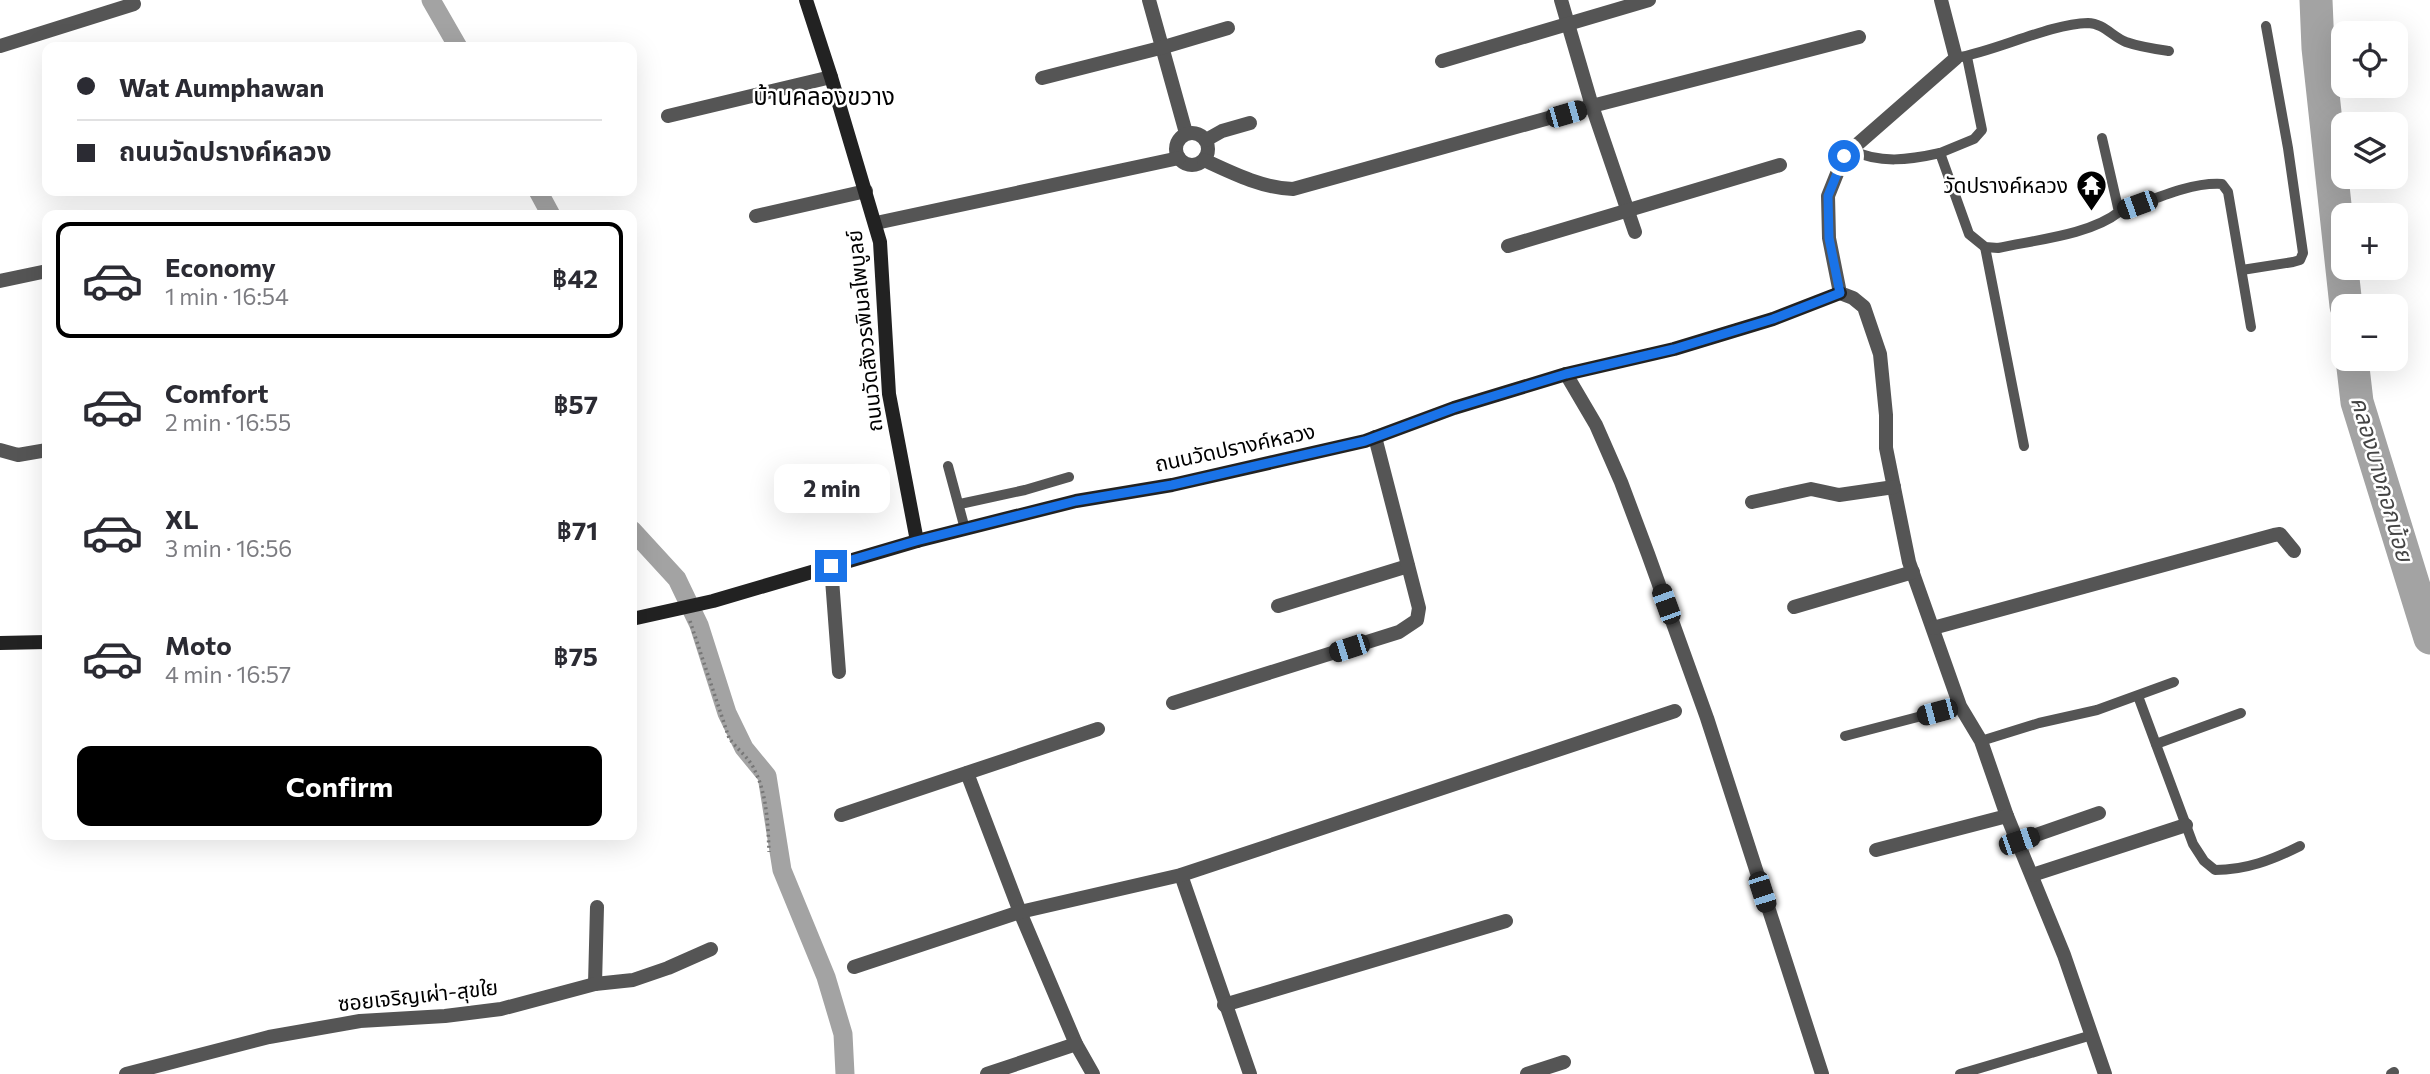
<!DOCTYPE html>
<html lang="en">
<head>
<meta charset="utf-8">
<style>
  body { margin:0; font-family:Commissioner,"Noto Sans Thai",sans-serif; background:#f2f2f3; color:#2b2b33; height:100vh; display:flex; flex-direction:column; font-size:26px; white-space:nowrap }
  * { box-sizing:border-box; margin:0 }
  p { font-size:23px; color:#7c7c81 }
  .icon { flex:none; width:38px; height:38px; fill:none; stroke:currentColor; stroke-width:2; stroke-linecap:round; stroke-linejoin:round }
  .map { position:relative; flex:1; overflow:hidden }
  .panel { position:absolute; left:42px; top:210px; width:595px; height:630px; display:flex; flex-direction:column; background:#fff; border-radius:14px; box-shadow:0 7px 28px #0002 }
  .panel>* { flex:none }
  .banner { position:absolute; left:42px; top:42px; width:595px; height:154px; border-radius:14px; box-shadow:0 7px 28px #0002; display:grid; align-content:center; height:154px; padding:0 35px; background:#fff }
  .buttons { position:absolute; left:2331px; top:21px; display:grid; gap:14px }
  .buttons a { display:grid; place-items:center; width:77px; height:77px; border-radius:14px; background:#fff; box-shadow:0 7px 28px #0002; font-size:35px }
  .end { position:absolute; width:32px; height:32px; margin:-16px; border:9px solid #1a73e8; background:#fff; box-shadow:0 0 0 4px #fff }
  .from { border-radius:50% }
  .bubble { position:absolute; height:49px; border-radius:14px; background:#fff; box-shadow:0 7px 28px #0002; font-size:23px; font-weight:700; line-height:49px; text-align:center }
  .car { position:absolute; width:21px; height:42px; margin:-21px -10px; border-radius:9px; box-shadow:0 0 5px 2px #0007; background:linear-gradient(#222 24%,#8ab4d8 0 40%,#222 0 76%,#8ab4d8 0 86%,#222 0) }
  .banner b { display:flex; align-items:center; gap:24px; height:66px; font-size:26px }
  .banner b+b { border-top:2px solid #e1e1e2 }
  .banner i { width:18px; height:18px; background:#2b2b33 }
  ul { padding:12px 0 0; list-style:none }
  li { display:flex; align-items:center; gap:21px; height:116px; margin:0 14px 10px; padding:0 21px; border:4px solid transparent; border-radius:14px }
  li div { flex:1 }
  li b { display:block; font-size:26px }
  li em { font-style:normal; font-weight:700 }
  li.on { border-color:#000 }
  li>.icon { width:63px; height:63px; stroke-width:1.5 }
  .action { display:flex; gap:14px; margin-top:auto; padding:14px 35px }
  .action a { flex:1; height:80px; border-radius:14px; background:#000; color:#fff; font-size:28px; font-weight:700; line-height:80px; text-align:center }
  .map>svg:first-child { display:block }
</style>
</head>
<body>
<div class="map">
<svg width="2430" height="1074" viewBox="0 0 2430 1074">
  <rect width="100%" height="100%" fill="#fff"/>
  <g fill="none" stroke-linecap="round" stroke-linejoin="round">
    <g stroke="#a3a3a3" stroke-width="19">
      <polyline points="431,0 458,47"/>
      <polyline points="538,191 551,215"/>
      <polyline points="632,530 677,579 699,625 727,713 744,748 767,776 782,870 826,977 843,1034 845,1074"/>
    </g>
    <g stroke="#a3a3a3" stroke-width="33">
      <polyline points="2316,0 2318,48 2346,306"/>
      <polyline points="2352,359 2357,402 2430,638"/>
    </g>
    <path stroke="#777" stroke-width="3.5" stroke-dasharray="2 3.5" stroke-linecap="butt" d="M690,621l39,117c7,10 21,21 25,31 13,24 14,56 15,83"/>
    <g stroke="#555" stroke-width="10">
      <path d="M1956,58c41,-7 93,-34 132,-35 15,0 25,14 38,19 14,5 29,7 43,9"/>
      <path d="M1851,150c29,14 58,10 89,3l29,81 16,13 13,1c36,-8 92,-13 121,-36l-17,-74"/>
      <polyline points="1940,153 1974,139 1982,130 1967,57"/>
      <path d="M2119,212c32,-11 69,-30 103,-28l6,8 23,135"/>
      <polyline points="1985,247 2024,446"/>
      <polyline points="2242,270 2293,262 2300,260 2303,253 2288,148 2266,26"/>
      <polyline points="948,466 965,529"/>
      <polyline points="960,504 1025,490 1069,477"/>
      <path d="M2138,696l55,148 11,17 11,9c31,0 57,-10 85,-24"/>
      <polyline points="1845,736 1960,706"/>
      <polyline points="1981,741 2039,723 2097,710 2174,682"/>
      <polyline points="2156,744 2241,713"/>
      <polyline points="1960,1074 2092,1035"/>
      <polyline points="2391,1074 2394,1072"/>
    </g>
    <g stroke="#555" stroke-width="14">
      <polyline points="1149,0 1186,133"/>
      <polyline points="1561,0 1592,106 1635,232"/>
      <polyline points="1941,0 1956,58 1844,156 1828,196 1829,238 1840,293 1853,298 1864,307 1880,354 1886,415 1886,448 1909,562 1960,706 1981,741 2007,816 2064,955 2105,1074"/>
      <polyline points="0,46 134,4"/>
      <polyline points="1442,61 1649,0"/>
      <polyline points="1042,78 1164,47 1228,28"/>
      <polyline points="668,116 831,77"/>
      <circle cx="1192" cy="149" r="16"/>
      <polyline points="1206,140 1222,131 1250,123"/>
      <path d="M1204,160c28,13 58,28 89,29l299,-83 267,-69"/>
      <polyline points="756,216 866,191"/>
      <polyline points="876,223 1179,158"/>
      <polyline points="1508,246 1780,165"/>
      <polyline points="0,281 47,271"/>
      <polyline points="1566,374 1596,425 1621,482 1648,554 1707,718 1822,1074"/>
      <polyline points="0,450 18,455 47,450"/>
      <polyline points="1752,502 1811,489 1839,495 1894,487"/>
      <polyline points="831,566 839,672"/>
      <polyline points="1278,606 1408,566"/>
      <polyline points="1794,607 1913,572"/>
      <polyline points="1933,628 2274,535 2280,534 2294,551"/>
      <polyline points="1173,703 1399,632 1417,620 1419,608 1375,437"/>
      <polyline points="967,773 1020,912 1076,1044 1093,1074"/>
      <polyline points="841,815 1098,729"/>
      <polyline points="2019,841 2099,813"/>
      <polyline points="1876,850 2007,816"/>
      <polyline points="1181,875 1250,1074"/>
      <polyline points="2032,875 2186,825"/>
      <polyline points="854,967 1020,912 1181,875 1675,711"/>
      <polyline points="595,984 597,907"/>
      <polyline points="1224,1005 1506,921"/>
      <polyline points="126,1074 269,1037 360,1021 445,1016 501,1009 595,984 633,980 668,968 711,949"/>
      <polyline points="987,1074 1076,1044"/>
      <polyline points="1527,1074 1564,1062"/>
    </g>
    <g stroke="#222" stroke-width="14">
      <polyline points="806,0 831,77 880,242 889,394 917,541"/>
      <polyline points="632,619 713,601 917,541 1076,501 1172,485 1365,441 1454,408 1566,374 1674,349 1773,319 1840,293"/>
      <polyline points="0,643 47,642"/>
    </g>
  </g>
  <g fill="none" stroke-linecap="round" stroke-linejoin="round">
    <polyline stroke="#1a73e8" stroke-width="9" points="831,566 916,541 1076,501 1172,485 1365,441 1454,408 1566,374 1674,349 1773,319 1840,293 1829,238 1828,196 1844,156"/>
  </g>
  <defs>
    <symbol id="temple-pin" viewBox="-11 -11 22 30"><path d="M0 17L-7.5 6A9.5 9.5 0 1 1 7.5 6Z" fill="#000" stroke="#fff"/><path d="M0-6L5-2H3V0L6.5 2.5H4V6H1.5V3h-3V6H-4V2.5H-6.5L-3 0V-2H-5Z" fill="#fff"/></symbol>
  </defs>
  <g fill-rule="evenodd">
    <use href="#temple-pin" x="2074" y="168" width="35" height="47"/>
  </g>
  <g text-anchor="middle" stroke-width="5" stroke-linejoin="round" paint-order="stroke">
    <g font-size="21" fill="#000" stroke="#fff" text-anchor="end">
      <text x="2068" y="193">วัดปรางค์หลวง</text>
    </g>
    <g font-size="21" fill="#000" stroke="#fff">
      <text transform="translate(865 331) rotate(-96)" y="7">ถนนวัดสังวรพิมลไพบูลย์</text>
      <text transform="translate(1235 448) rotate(-12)" y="7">ถนนวัดปรางค์หลวง</text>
      <text transform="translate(418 996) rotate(-6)" y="7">ซอยเจริญเผ่า-สุขใย</text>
    </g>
    <g font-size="23" font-style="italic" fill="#444" stroke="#fff">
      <text transform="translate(2382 479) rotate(74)" y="8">คลองบางกอกน้อย</text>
    </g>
    <g font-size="24" fill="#000" stroke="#fff">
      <text x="824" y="105">บ้านคลองขวาง</text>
    </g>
  </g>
</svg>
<div class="buttons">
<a><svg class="icon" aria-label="locate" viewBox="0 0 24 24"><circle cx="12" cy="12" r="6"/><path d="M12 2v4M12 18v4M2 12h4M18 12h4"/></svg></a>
<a><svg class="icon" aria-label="layers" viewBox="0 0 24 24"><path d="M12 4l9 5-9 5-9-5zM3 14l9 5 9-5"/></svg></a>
<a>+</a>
<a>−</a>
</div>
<i class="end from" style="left:1844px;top:156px"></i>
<i class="end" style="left:831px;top:566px"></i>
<div class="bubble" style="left:774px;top:464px;width:116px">2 min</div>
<i class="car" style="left:1566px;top:114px;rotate:74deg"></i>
<i class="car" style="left:2137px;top:205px;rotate:250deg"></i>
<i class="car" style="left:1666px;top:604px;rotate:340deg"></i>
<i class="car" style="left:1349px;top:648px;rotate:252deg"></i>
<i class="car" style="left:1937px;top:712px;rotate:255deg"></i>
<i class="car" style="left:2019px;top:841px;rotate:71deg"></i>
<i class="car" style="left:1762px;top:892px;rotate:162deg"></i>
<div class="banner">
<b><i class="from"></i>Wat Aumphawan</b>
<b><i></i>ถนนวัดปรางค์หลวง</b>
</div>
<section class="panel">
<ul>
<li class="on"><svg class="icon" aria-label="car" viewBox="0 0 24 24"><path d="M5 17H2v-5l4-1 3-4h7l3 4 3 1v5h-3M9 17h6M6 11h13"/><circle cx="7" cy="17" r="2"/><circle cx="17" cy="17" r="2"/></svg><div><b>Economy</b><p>1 min · 16:54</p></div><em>฿42</em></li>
<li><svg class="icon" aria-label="car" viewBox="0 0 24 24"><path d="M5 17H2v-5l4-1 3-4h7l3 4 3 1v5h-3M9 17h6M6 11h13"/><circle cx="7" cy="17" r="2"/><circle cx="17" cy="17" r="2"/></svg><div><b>Comfort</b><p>2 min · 16:55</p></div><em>฿57</em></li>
<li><svg class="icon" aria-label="car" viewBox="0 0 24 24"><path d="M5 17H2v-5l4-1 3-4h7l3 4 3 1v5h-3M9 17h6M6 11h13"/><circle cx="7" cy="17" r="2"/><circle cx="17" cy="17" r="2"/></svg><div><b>XL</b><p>3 min · 16:56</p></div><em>฿71</em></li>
<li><svg class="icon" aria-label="car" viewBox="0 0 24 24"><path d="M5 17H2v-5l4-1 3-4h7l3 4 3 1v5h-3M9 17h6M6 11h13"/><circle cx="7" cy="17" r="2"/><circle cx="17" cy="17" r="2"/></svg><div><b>Moto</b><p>4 min · 16:57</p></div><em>฿75</em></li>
</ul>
<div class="action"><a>Confirm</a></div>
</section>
</div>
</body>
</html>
